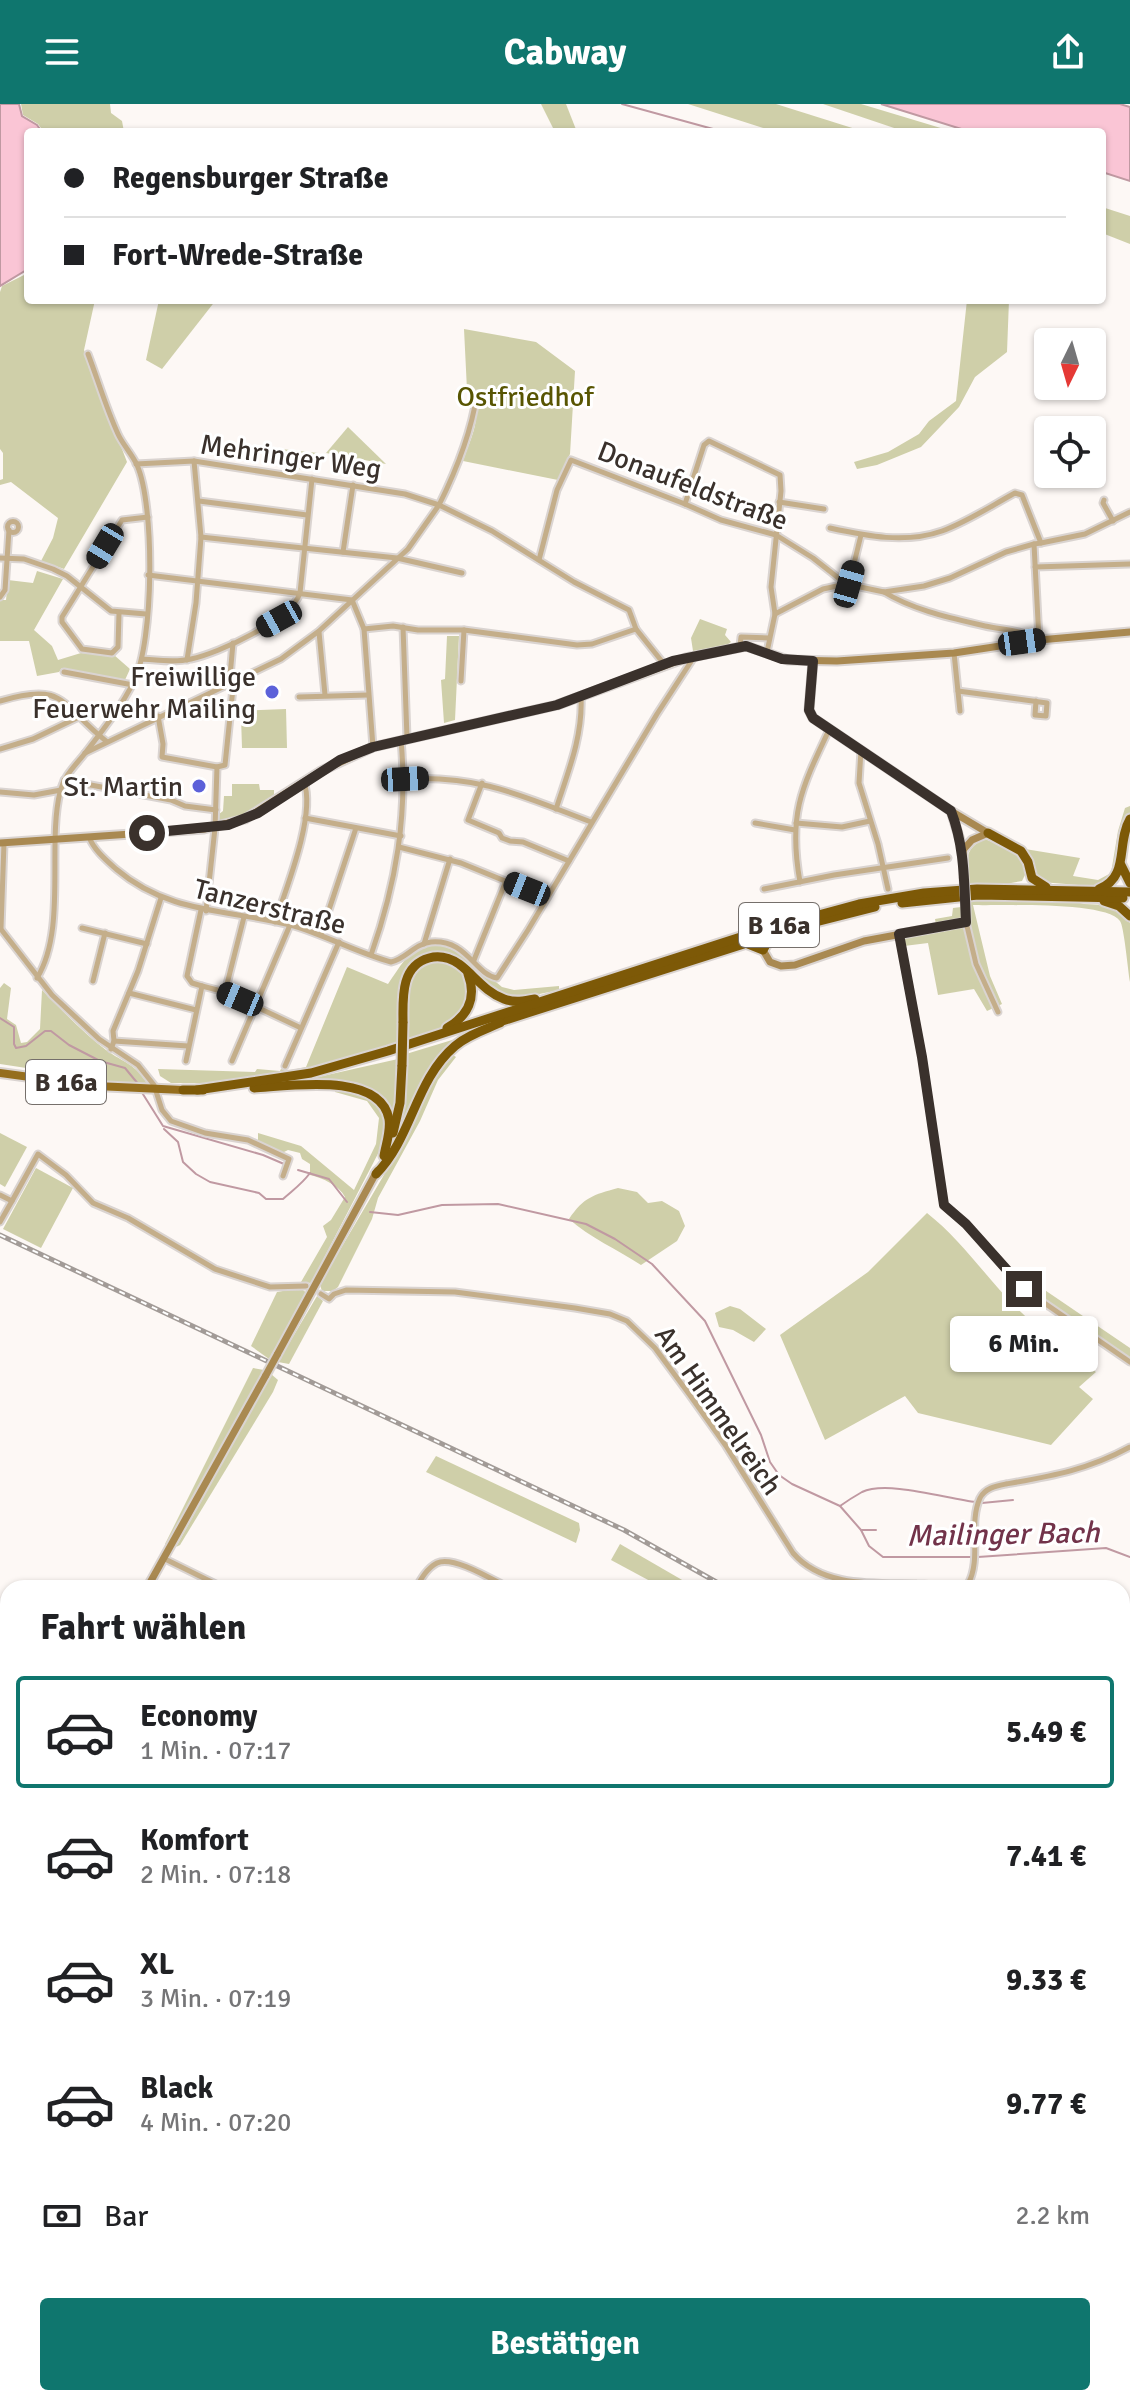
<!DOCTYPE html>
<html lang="de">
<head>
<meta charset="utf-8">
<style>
  body { margin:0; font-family:Signika,sans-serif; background:#f2f2f2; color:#202124; height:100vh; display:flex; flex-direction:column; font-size:30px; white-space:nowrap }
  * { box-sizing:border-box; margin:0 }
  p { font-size:26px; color:#757577 }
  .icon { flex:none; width:44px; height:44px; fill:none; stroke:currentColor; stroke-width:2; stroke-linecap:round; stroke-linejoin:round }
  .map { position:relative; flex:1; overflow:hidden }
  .sheet { position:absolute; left:0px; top:1476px; width:1130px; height:826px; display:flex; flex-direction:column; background:#fff; border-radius:24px 24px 0 0; box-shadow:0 2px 6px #0004 }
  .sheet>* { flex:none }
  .guide { position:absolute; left:24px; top:24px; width:1082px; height:176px; border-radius:8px; box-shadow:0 2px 6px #0004; display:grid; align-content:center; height:176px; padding:0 40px; background:#fff }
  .needle { width:52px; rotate:185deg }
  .fabs { position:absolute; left:1034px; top:224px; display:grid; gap:16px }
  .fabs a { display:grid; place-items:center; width:72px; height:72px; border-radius:8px; background:#fff; box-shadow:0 2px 6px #0004; font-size:40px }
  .end { position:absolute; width:36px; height:36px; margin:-18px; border:10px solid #3a312c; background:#fff; box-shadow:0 0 0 4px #fff }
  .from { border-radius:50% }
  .bubble { position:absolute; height:56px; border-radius:8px; background:#fff; box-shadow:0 2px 6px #0004; font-size:26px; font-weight:800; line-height:56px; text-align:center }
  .car { position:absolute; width:24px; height:48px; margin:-24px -12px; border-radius:10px; box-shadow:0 0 6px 2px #0007; background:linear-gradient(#222 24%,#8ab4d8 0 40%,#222 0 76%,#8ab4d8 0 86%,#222 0) }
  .guide b { display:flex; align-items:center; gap:28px; height:76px; font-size:30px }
  .guide b+b { border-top:2px solid #e0e0e0 }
  .guide i { width:20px; height:20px; background:#202124 }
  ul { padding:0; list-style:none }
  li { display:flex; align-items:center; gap:24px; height:112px; margin:0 16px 12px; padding:0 24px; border:4px solid transparent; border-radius:8px }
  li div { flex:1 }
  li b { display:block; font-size:30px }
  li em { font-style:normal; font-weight:800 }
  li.on { border-color:#0f766e }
  li>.icon { width:72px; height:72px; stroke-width:1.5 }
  h2 { padding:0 40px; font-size:36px; line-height:96px }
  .pay { display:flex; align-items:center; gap:20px; height:88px; padding:0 40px; font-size:30px }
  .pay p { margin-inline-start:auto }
  .action { display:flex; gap:16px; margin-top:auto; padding:16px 40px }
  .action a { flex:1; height:92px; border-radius:8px; background:#0f766e; color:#fff; font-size:32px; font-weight:800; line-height:92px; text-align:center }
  header { display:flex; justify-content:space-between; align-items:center; height:104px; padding:0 40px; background:#0f766e; color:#fff; font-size:36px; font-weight:800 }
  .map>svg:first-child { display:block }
</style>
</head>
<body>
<header><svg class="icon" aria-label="menu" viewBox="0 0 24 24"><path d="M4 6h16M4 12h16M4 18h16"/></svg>Cabway<svg class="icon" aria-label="share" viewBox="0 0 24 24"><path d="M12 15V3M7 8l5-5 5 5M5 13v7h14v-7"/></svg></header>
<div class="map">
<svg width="1130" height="2301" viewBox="0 0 1130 2301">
  <rect width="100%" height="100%" fill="#fdf8f5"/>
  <g fill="#cfcfa9">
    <polygon points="21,0 110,0 111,9 122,17 124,28 44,28 38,20 23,11"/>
    <polygon points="541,0 566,0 577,28 555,28"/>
    <polygon points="688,0 776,0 865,28 776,28"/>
    <polygon points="823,0 861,0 954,28 906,28"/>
    <polygon points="1102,103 1130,112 1130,140 1102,129"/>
    <polygon points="28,169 28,196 95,196 84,246 127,358 64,465 41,457 53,434 58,414 11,378 0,381 0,376 3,375 3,349 0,345 0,188 2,182"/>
    <polygon points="159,196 216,196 162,265 146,256"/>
    <polygon points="967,196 1009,196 1007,248 975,273 959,303 921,343 877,361 857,365 854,358 888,348 919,330 929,317 956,297"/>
    <path d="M464,225l72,13 39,29 -5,83 -12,26 -95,-19c8,-25 23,-49 4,-71z"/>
    <polygon points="348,323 386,360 326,349"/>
    <polygon points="281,345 318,349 316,367 279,363"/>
    <polygon points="37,467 63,475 34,526 52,542 58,556 81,549 114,551 130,565 125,576 62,564 59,568 37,572 29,537 0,537 0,496 6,496 8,476 33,479"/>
    <polygon points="700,515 727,525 725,531 731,538 724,543 693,547 691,534"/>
    <polygon points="447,532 459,532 455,616 444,619 441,576 445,575"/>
    <polygon points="286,605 287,644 242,644 241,613 257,613 257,610 235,610 235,607"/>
    <path d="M232,680h27l1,6h14v7c-15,10 -38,22 -55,25v-8l4,-3 1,-15h8z"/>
    <polygon points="1130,702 1130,711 1115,771 1099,781 1091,782 1041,778 1037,776 1025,745 1080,754 1073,772 1098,776 1111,769 1118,727 1125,704"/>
    <path d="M985,735l33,14 8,20 -4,8 -22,4h-33c-1,-21 -4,-37 18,-46z"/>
    <path d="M969,794l96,1 19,5 23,1 9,2 14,16v59c-2,-11 -6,-56 -10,-61 -14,-20 -120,-15 -147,-16l17,71 12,28 -15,7 -13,-22 -36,6 -10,-52 -24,3v-10l33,-6 -2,-11 17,-3 1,-8 16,-2z"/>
    <path d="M438,840l23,9 41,34 12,3 45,-4v4l-39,8 -21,-4 -45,-38 -23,-4 -18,11 -12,20 -3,61 -90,26 -78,13h-59l-11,-7 -2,-7 97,3 2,-3 23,2 1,-2 5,2 20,-4 41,-100 41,17c15,-21 21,-38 50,-40z"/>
    <path d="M436,856c31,7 33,16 31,45l-19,20 -42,17c1,-30 -7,-73 30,-82z"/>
    <path d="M4,879l7,5 -4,31 9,6 5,18 6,-1 13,-13 2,-39c20,20 41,43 64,60 18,13 29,13 42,35l-81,-7 -21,-7 -46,-7v-76z"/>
    <polygon points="462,933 449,945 393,1043 397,1030 406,950"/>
    <path d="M453,951l3,2 -18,23 -18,41 -42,77 -6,21 -34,68 -5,4h-11l-2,-6c26,-47 55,-93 81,-140 18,-31 25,-66 52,-90z"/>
    <polygon points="398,955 392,1022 385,998 368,986 287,980"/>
    <path d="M335,984c28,4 37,7 52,30l-5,28 -71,137 -10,-1 26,-45 -4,-11 8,-6 14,-23c-6,-12 -23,-19 -35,-22v-11l-8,-5 -2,-6 -12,-3 -6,3 -24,-11v-9l43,13 53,44 22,-46 3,-26 -12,-17 -32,-9z"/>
    <polygon points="0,1029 27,1043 5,1083 0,1080"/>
    <polygon points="36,1064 73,1084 41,1144 3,1125"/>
    <path d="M618,1084l19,4 11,11 14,-2 17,10 6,15 -8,15 -36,24c-23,-15 -52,-28 -72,-46 15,-22 24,-24 49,-31z"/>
    <path d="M927,1109c37,29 61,68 95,100 22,22 48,42 74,59l-17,15 14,12 -42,46 -133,-32 -13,-17 -80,44 -45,-105 88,-63z"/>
    <polygon points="1030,1176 1130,1244 1130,1255 1033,1190 1021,1179"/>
    <polygon points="300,1184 307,1189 269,1255 251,1242 277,1188"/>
    <polygon points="317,1192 323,1197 289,1260 278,1258"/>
    <polygon points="730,1202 740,1205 766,1225 754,1238 733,1226 719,1223 715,1209"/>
    <polygon points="253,1264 264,1266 166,1443 165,1440"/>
    <polygon points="271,1270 278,1276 273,1288 180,1441 176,1443"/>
    <polygon points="436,1352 579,1419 580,1426 576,1439 426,1368"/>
    <polygon points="620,1440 696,1484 663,1484 611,1456"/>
  </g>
  <g fill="#fac5d5" stroke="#c099a2" stroke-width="2">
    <polygon points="0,0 19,0 22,12 37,21 42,28 28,28 28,165 0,182"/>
    <polygon points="881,0 1120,0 1130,3 1130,77 1102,68 1102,28 971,28"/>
  </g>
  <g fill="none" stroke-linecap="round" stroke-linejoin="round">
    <g stroke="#c099a2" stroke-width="2">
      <polyline points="622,0 724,28"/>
      <polyline points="0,914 14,923 14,940 16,944 26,942 45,927 51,927 69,941 100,957 125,964 139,981"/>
      <polyline points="141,987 163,1022 263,1051 284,1060"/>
      <path d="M164,1025l14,13 5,20 13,12 14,8 49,11 7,6h17c10,-9 19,-15 27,-26"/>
      <polyline points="298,1066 329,1075 347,1098"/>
      <polyline points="370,1108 398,1111 442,1101 498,1100 586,1120 615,1135 652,1160 705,1217 761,1331 770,1358 779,1371 792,1380 840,1402 861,1426 869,1442 883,1453 971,1453"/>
      <polyline points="982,1399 1013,1396"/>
      <path d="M840,1402c7,-5 15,-10 22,-14 25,-12 86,7 114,10"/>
      <polyline points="861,1426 876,1426"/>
      <polyline points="978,1453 1106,1444 1130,1453"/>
    </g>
    <defs>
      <g id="street">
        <path d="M477,290c-6,40 -20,75 -38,111l53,26 82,51 55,28 7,19 28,35"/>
        <polyline points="1104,396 1103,399 1113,417"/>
        <polyline points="199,397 307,411"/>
        <polyline points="779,398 824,405"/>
        <polyline points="685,400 704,341 709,337 780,371 781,387 771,483 775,510 767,548"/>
        <circle cx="13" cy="423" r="5.5"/>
        <path d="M830,424c37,8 75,16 112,3 25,-9 49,-25 73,-38l7,2 19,48 -7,1 5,96c-15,-10 -36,-10 -54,-14 -34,-8 -72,-16 -101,-34"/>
        <polyline points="201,433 397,454 462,469"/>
        <polyline points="1041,439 1085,430 1130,408"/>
        <polyline points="343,448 353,381"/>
        <polyline points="0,454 24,455 53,465 67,472 111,507 146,510"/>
        <polyline points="539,456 557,386 571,356 685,400 721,416 776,431 813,454 846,480"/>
        <polyline points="1035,463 1130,460"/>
        <polyline points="148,471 352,496 364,525 373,643"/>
        <polyline points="849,480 861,431"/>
        <polyline points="0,493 5,486 9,426"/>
        <polyline points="119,509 118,543 112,549 82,545 62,518 62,513 122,416 148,413"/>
        <polyline points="775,510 823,485 846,480 884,488 924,482 950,474 1006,448 1034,440"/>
        <polyline points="403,523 407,634"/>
        <polyline points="364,525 393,522 418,526 464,526 577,541 592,540 636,525"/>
        <polyline points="319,528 325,591"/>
        <polyline points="740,542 741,533 769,534"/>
        <polyline points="954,549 960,607"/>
        <path d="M142,555c16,1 33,4 49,0 28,-6 100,-39 109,-66l12,-114"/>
        <polyline points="187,556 196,499 201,433 194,357"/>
        <polyline points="64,568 133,581"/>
        <polyline points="461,577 464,526"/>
        <polyline points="958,587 1047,599 1046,612 1035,611 1036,597"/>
        <polyline points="299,593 368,591"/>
        <path d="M0,597c66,-20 60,4 106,40"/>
        <polyline points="158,612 163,640 162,653 217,663"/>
        <polyline points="0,645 33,635 81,612"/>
        <polyline points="861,646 859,679 878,740 888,785"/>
        <polyline points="85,649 281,555 319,527 408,445 439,401 405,390 194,357 136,360"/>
        <path d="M405,675c76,-4 117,17 186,43"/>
        <polyline points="64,676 171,696 185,702 216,706"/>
        <polyline points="482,679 468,716 499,729 502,734 510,737 523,738 569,757"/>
        <polyline points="0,688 34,691 61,686"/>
        <path d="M556,705c12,-37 27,-73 25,-112"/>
        <polyline points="305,714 401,732"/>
        <polyline points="755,719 795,726"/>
        <polyline points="796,719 842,723 870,717"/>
        <path d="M89,733c5,13 17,23 27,32 54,46 114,40 178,57 33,10 64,27 97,36 15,-3 23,-18 40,-20 36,-3 43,32 66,36l31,-48 129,-216 37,-57"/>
        <polyline points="399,743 461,759 547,794"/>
        <path d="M800,778c-12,-67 1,-93 29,-152"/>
        <polyline points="764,785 834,771 948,754"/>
        <polyline points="206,807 215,724 217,663 225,661 233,584 230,572 233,539"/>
        <path d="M275,818c11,-33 41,-107 29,-140"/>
        <polyline points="966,818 976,860 998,908"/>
        <polyline points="0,824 52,891 99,935 138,961 154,981 162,1006 171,1017 205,1029 248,1036 289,1055 283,1072"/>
        <polyline points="1,824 4,739"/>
        <polyline points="82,824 147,840"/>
        <polyline points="321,830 356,724"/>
        <polyline points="899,830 922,953 944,1101 966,1120 1024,1185 1130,1258"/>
        <polyline points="424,840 450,755"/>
        <path d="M371,851c25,-71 37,-140 30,-215"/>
        <polyline points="474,856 506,777"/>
        <path d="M37,874c30,-49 10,-132 23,-186 4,-17 16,-27 26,-40 17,-22 36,-46 48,-71 20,-40 21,-175 3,-216 -5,-11 -14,-20 -19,-31 -12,-26 -20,-54 -30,-80"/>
        <polyline points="93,877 105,829"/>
        <polyline points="202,882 225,888 301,924"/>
        <polyline points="225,888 244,813"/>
        <polyline points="129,889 196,906"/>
        <polyline points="114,937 188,942"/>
        <polyline points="111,945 114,937 113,927 138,867 161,794"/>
        <polyline points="186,957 202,882 192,879 187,872 201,806"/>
        <polyline points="232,957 290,821"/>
        <polyline points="285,962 339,838"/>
        <polyline points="0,1091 12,1097 38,1050 66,1071 93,1099 128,1114 215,1165 270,1183 306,1182"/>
        <polyline points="0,1118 12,1097"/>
        <path d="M321,1190l8,5 5,-5 12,-4 109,2 120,16 35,6 17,7 28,27 34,46 37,52 67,107c30,35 83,30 124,31 17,0 35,3 51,0 14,-25 0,-60 12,-86 5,-10 16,-12 26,-14 46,-8 82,-14 124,-37"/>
        <polyline points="165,1455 224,1484"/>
        <path d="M416,1484c5,-9 11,-20 21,-25 16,-8 56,17 72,25"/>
        <polyline points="0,1839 8,1843"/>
        <polyline points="0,2146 8,2145"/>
        <polyline points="125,2294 129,2301"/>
      </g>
      <g id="secondary">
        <polyline points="813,557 809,606 813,614 951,707 988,729"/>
        <polyline points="952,710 963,746 964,773"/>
        <polyline points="0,739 204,725 245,715 321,667 373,643 557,601 686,554 746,542 788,556 837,557 954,549 1039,536 1130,528"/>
        <polyline points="963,746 972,736 988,729"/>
        <polyline points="763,846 770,858 781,862 795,861 864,837 966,818 966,804"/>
        <polyline points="277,1251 377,1067"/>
        <polyline points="147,1484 266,1271"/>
        <polyline points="0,1540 8,1543"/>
        <polyline points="0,1751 8,1737"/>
        <polyline points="1122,1991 1130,1991"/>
        <polyline points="563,2301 578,2294"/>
      </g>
      <polyline id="primary" points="0,969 96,982 183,986"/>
      <g id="highway">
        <polyline points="988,729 1021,747 1028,758 1032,774 1046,783"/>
        <polyline points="1121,761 1130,779"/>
        <path d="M1099,785c31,-12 17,-46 31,-70"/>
        <polyline points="1104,797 1119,802 1130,812"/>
        <polyline points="902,799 978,791 1123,794"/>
        <polyline points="748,840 763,846 771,832"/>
        <path d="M403,919c0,-24 -3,-57 26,-65 11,-3 21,0 30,6 15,11 26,28 45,35 10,4 21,2 31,0"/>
        <polyline points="496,919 800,822 875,803"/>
        <path d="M447,924c21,-12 30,-30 21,-54"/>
        <path d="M254,984c35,-2 126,-17 135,31 2,12 -3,25 -5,37"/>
        <polyline points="183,986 203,986"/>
        <polyline points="197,986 311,969 388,947 753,829 859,800 924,789 977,785 1130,788"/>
        <polyline points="393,1029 400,999 402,961"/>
        <path d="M376,1070c36,-36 39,-94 79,-128 13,-11 29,-16 45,-23"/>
        <polyline points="1122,2102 1130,2077"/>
        <polyline points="1122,2141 1130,2116"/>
        <polyline points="1059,2301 1061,2294"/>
        <polyline points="1071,2301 1073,2294"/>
      </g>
    </defs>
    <use href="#street" stroke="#dad4d1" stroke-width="9"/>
    <use href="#secondary" stroke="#dad4d1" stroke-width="11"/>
    <use href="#primary" stroke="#dad4d1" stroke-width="12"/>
    <use href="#highway" stroke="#dad4d1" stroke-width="13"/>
    <use href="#street" stroke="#c4ae8a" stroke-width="5"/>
    <use href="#secondary" stroke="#a98951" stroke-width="7"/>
    <use href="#primary" stroke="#956e1e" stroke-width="8"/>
    <use href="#highway" stroke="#7d5907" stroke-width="9"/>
    <defs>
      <g id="rail">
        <polyline points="0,1131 624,1426 727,1484"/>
        <polyline points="1122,1605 1130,1600"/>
        <polyline points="0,1989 8,1984"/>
      </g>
    </defs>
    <use href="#rail" stroke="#a29b97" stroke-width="5"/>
    <use href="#rail" stroke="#fff" stroke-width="2" stroke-dasharray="6" stroke-linecap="butt"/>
    <defs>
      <g id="secondary-bridge">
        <polyline points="964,773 966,804"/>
        <polyline points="266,1271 277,1251"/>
      </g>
      <polyline id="highway-bridge" points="402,961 403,919"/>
    </defs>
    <use href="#secondary-bridge" stroke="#dad4d1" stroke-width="11" stroke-linecap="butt"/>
    <use href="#highway-bridge" stroke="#dad4d1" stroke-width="13" stroke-linecap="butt"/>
    <use href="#secondary-bridge" stroke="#a98951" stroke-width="7"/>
    <use href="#highway-bridge" stroke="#7d5907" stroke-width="9"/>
  </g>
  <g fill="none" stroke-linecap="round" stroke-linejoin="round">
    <path stroke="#3a312c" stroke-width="10" d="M147,729l81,-8 30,-12 82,-53 33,-13 184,-42 116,-44 73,-15 36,13 31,2 -4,49 4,8 138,93c14,36 13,73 15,111l-67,12 23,123 22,148 22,19 58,65"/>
  </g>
  <g fill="#5c61d9" stroke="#fff" stroke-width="3">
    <circle cx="272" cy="588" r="8"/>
    <circle cx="199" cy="682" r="8"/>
  </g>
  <g text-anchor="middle" stroke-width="6" stroke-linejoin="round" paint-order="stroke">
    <g fill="#fff" stroke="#756f6b" stroke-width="2">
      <rect x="739" y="799" width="80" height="44" rx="6"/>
      <rect x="26" y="956" width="80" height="44" rx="6"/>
    </g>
    <g font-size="26" font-weight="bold" fill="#3a312c">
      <text x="779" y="830">B 16a</text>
      <text x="66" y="987">B 16a</text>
    </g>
    <g font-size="28" fill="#585502" stroke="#fff">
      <text x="525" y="302">Ostfriedhof</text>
    </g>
    <g font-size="28" fill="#3a312c" stroke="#fff">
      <text transform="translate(291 352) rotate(8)" y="10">Mehringer Weg</text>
      <text transform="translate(693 381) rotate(21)" y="10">Donaufeldstraße</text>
      <text transform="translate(270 802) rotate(14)" y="10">Tanzerstraße</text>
      <text transform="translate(719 1306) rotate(55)" y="10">Am Himmelreich</text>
    </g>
    <g font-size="28" fill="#3a312c" stroke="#fff" text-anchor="end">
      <text x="256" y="582">Freiwillige<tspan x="256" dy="32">Feuerwehr Mailing</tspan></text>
      <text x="183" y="692">St. Martin</text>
    </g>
    <g font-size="30" font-style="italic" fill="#72334a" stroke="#fff">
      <text transform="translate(1003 1430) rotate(-1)" y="10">Mailinger Bach</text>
    </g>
  </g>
</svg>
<div class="fabs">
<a><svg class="needle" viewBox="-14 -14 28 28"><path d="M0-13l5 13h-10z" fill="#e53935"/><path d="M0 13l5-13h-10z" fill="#757577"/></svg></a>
<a><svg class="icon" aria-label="locate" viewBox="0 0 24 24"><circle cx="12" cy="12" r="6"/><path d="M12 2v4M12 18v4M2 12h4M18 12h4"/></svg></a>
</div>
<i class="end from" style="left:147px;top:729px"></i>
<i class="end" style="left:1024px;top:1185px"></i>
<div class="bubble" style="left:950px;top:1212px;width:148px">6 Min.</div>
<i class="car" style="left:105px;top:442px;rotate:211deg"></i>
<i class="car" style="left:849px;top:480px;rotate:16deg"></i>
<i class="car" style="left:279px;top:515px;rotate:241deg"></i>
<i class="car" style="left:1022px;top:538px;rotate:82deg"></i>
<i class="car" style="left:405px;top:675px;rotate:87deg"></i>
<i class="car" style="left:527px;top:785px;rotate:292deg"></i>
<i class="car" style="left:240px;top:895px;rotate:293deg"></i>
<div class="guide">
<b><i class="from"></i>Regensburger Straße</b>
<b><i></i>Fort-Wrede-Straße</b>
</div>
<section class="sheet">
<h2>Fahrt wählen</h2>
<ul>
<li class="on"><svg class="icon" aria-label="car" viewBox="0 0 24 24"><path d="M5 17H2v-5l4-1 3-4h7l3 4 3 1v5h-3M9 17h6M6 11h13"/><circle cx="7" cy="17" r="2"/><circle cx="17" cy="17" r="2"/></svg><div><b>Economy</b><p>1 Min. · 07:17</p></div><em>5.49 €</em></li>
<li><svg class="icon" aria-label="car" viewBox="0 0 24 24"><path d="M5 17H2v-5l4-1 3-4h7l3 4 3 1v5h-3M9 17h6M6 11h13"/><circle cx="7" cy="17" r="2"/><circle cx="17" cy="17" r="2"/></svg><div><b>Komfort</b><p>2 Min. · 07:18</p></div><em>7.41 €</em></li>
<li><svg class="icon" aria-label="car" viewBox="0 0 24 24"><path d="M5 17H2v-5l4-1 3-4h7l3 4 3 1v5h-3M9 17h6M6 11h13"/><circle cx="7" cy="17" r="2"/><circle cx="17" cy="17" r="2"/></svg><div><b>XL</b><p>3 Min. · 07:19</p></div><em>9.33 €</em></li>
<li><svg class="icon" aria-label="car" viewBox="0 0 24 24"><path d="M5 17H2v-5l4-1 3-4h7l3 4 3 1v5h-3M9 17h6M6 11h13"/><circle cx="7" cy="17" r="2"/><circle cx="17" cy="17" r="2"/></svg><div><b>Black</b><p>4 Min. · 07:20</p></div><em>9.77 €</em></li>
</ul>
<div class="pay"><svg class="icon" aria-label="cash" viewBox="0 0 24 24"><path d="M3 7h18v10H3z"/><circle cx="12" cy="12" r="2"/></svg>Bar<p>2.2 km</p></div>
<div class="action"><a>Bestätigen</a></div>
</section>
</div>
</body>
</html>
